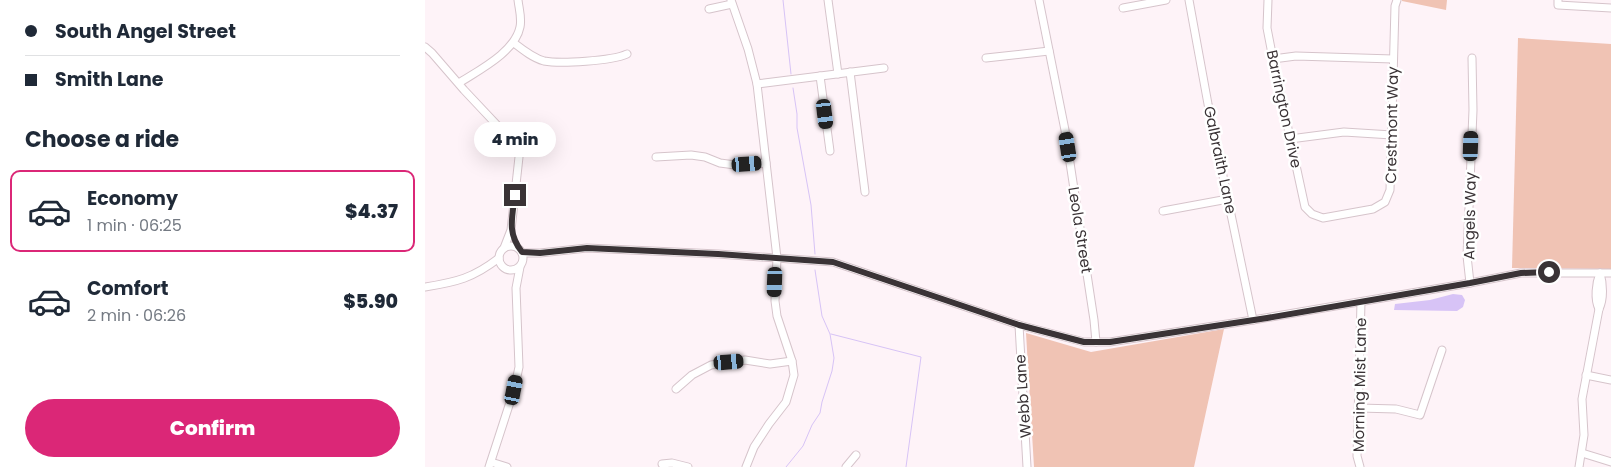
<!DOCTYPE html>
<html lang="en">
<head>
<meta charset="utf-8">
<style>
  body { margin:0; font-family:Poppins,sans-serif; background:#f6f6f7; color:#1f2937; height:100vh; display:flex; flex-direction:column; font-size:19px; white-space:nowrap }
  * { box-sizing:border-box; margin:0 }
  p { font-size:16px; color:#747a83 }
  .icon { flex:none; width:28px; height:28px; fill:none; stroke:currentColor; stroke-width:2; stroke-linecap:round; stroke-linejoin:round }
  .map { position:relative; flex:1; overflow:hidden }
  .sheet { display:flex; flex-direction:column; background:#fff; width:425px }
  .sheet>* { flex:none }
  .guide { display:grid; align-content:center; height:110px; padding:0 25px; background:#fff }
  .end { position:absolute; width:22px; height:22px; margin:-11px; border:6px solid #3a3336; background:#fff; box-shadow:0 0 0 2px #fff }
  .from { border-radius:50% }
  .bubble { position:absolute; height:35px; border-radius:18px; background:#fff; box-shadow:0 5px 20px #0002; font-size:16px; font-weight:800; line-height:35px; text-align:center }
  .car { position:absolute; width:15px; height:30px; margin:-15px -8px; border-radius:6px; box-shadow:0 0 4px 1px #0007; background:linear-gradient(#222 24%,#8ab4d8 0 40%,#222 0 76%,#8ab4d8 0 86%,#222 0) }
  .guide b { display:flex; align-items:center; gap:18px; height:48px; font-size:19px }
  .guide b+b { border-top:1px solid #e0e1e3 }
  .guide i { width:12px; height:12px; background:#1f2937 }
  ul { padding:0; list-style:none }
  li { display:flex; align-items:center; gap:15px; height:82px; margin:0 10px 8px; padding:0 15px; border:2px solid transparent; border-radius:10px }
  li div { flex:1 }
  li b { display:block; font-size:19px }
  li em { font-style:normal; font-weight:800 }
  li.on { border-color:#db2777 }
  li>.icon { width:45px; height:45px; stroke-width:1.5 }
  h2 { padding:0 25px; font-size:22px; line-height:60px }
  .primary-button { display:flex; gap:10px; margin-top:auto; padding:10px 25px }
  .primary-button a { flex:1; height:58px; border-radius:30px; background:#db2777; color:#fff; font-size:20px; font-weight:800; line-height:58px; text-align:center }
  main { display:flex; flex:1; min-height:0 }
  .map>svg:first-child { display:block }
</style>
</head>
<body>
<main>
<section class="sheet">
<div class="guide">
<b><i class="from"></i>South Angel Street</b>
<b><i></i>Smith Lane</b>
</div>
<h2>Choose a ride</h2>
<ul>
<li class="on"><svg class="icon" aria-label="car" viewBox="0 0 24 24"><path d="M5 17H2v-5l4-1 3-4h7l3 4 3 1v5h-3M9 17h6M6 11h13"/><circle cx="7" cy="17" r="2"/><circle cx="17" cy="17" r="2"/></svg><div><b>Economy</b><p>1 min · 06:25</p></div><em>$4.37</em></li>
<li><svg class="icon" aria-label="car" viewBox="0 0 24 24"><path d="M5 17H2v-5l4-1 3-4h7l3 4 3 1v5h-3M9 17h6M6 11h13"/><circle cx="7" cy="17" r="2"/><circle cx="17" cy="17" r="2"/></svg><div><b>Comfort</b><p>2 min · 06:26</p></div><em>$5.90</em></li>
</ul>
<div class="primary-button"><a>Confirm</a></div>
</section>
<div class="map">
<svg width="1186" height="467" viewBox="0 0 1186 467">
  <rect width="100%" height="100%" fill="#fef3f8"/>
  <g fill="#f0c3b4">
    <polygon points="977,0 1022,0 1021,10 977,1"/>
    <polygon points="1093,38 1186,44 1186,269 1087,268"/>
    <polygon points="799,329 769,467 609,467 601,333 666,352"/>
  </g>
  <polygon fill="#d7c3f6" points="1028,294 1037,295 1040,300 1038,307 1032,311 969,310 970,304 1005,300"/>
  <g fill="none" stroke-linecap="round" stroke-linejoin="round">
    <g stroke="#d7c3f6" stroke-width="1">
      <polyline points="358,0 366,74"/>
      <polyline points="368,88 372,114 372,128 386,205 390,254"/>
      <polyline points="406,334 496,357 481,467"/>
      <polyline points="361,467 378,446 387,425 395,413 397,402 407,371 409,358 405,334 397,316 390,270"/>
    </g>
    <defs>
      <g id="minor">
        <polyline points="306,0 323,49 332,84 352,258 350,301 352,316 367,361 369,375 361,402 344,424 329,447 321,467"/>
        <polyline points="403,0 413,74"/>
        <polyline points="614,0 640,130 669,320 671,342"/>
        <polyline points="764,0 783,104 828,320"/>
        <polyline points="843,0 842,28 848,59 880,207 887,214 898,218 948,209 960,202 965,190 970,6 972,0"/>
        <polyline points="1133,0 1133,5 1186,8"/>
        <polyline points="698,8 741,0"/>
        <polyline points="284,9 307,4"/>
        <path d="M89,43c9,7 19,15 30,18 16,3 68,0 83,-7"/>
        <polyline points="0,47 7,53 39,90 87,141 93,149 94,157 86,230 79,248"/>
        <polyline points="561,58 624,51"/>
        <polyline points="848,59 871,56 968,59"/>
        <polyline points="425,72 440,192"/>
        <polyline points="395,76 405,151"/>
        <path d="M34,83c20,-13 56,-31 61,-56 2,-9 -1,-18 -2,-27"/>
        <polyline points="332,84 459,68"/>
        <polyline points="865,139 919,132 967,135"/>
        <polyline points="231,157 266,155 280,157 295,163 310,165 341,163"/>
        <polyline points="738,211 803,199"/>
        <circle cx="86" cy="258" r="12"/>
        <polyline points="97,253 115,253 162,248 293,254 408,262 594,325 659,342 685,342 828,320 1045,283 1096,273 1186,273"/>
        <polyline points="1045,283 1042,256 1048,110 1047,58"/>
        <path d="M0,287c32,-5 48,-9 74,-29"/>
        <path d="M1174,309c-5,-10 -3,-26 1,-36"/>
        <polyline points="594,325 602,467"/>
        <polyline points="1161,375 1186,380"/>
        <polyline points="251,389 267,375 286,365 320,360 345,364 367,361"/>
        <polyline points="934,408 971,409 995,415 1017,350"/>
        <polyline points="1157,453 1186,462"/>
        <polyline points="66,462 82,467"/>
        <polyline points="237,464 247,463 263,467"/>
        <polyline points="64,467 89,390 94,367 91,288 95,267"/>
        <polyline points="421,467 431,455"/>
        <polyline points="935,467 932,456 936,302"/>
        <path d="M1154,467l5,-32 -2,-36 17,-90c5,-10 4,-26 1,-36"/>
      </g>
    </defs>
    <use href="#minor" stroke="#d6c4cb" stroke-width="9"/>
    <use href="#minor" stroke="#fff" stroke-width="7"/>
  </g>
  <g fill="none" stroke-linecap="round" stroke-linejoin="round">
    <path stroke="#3a3336" stroke-width="6" d="M90,195c-3,23 -8,38 7,57l18,1 47,-5 131,6 115,8 186,63 65,17h26l157,-24 203,-35 51,-10 28,-1"/>
  </g>
  <g text-anchor="middle" stroke-width="5" stroke-linejoin="round" paint-order="stroke">
    <g font-size="15" fill="#3a3336" stroke="#fff">
      <text transform="translate(859 109) rotate(78)" y="5">Barrington Drive</text>
      <text transform="translate(967 125) rotate(-89)" y="5">Crestmont Way</text>
      <text transform="translate(795 160) rotate(78)" y="5">Galbraith Lane</text>
      <text transform="translate(1045 216) rotate(-89)" y="5">Angels Way</text>
      <text transform="translate(655 230) rotate(81)" y="5">Leola Street</text>
      <text transform="translate(935 385) rotate(-89)" y="5">Morning Mist Lane</text>
      <text transform="translate(598 396) rotate(-94)" y="5">Webb Lane</text>
    </g>
  </g>
</svg>
<i class="end from" style="left:1124px;top:272px"></i>
<i class="end" style="left:90px;top:195px"></i>
<div class="bubble" style="left:49px;top:122px;width:82px">4 min</div>
<i class="car" style="left:400px;top:114px;rotate:173deg"></i>
<i class="car" style="left:1046px;top:146px;rotate:2deg"></i>
<i class="car" style="left:643px;top:147px;rotate:351deg"></i>
<i class="car" style="left:322px;top:164px;rotate:86deg"></i>
<i class="car" style="left:350px;top:282px;rotate:182deg"></i>
<i class="car" style="left:304px;top:362px;rotate:85deg"></i>
<i class="car" style="left:89px;top:390px;rotate:11deg"></i>
</div>
</main>
</body>
</html>
